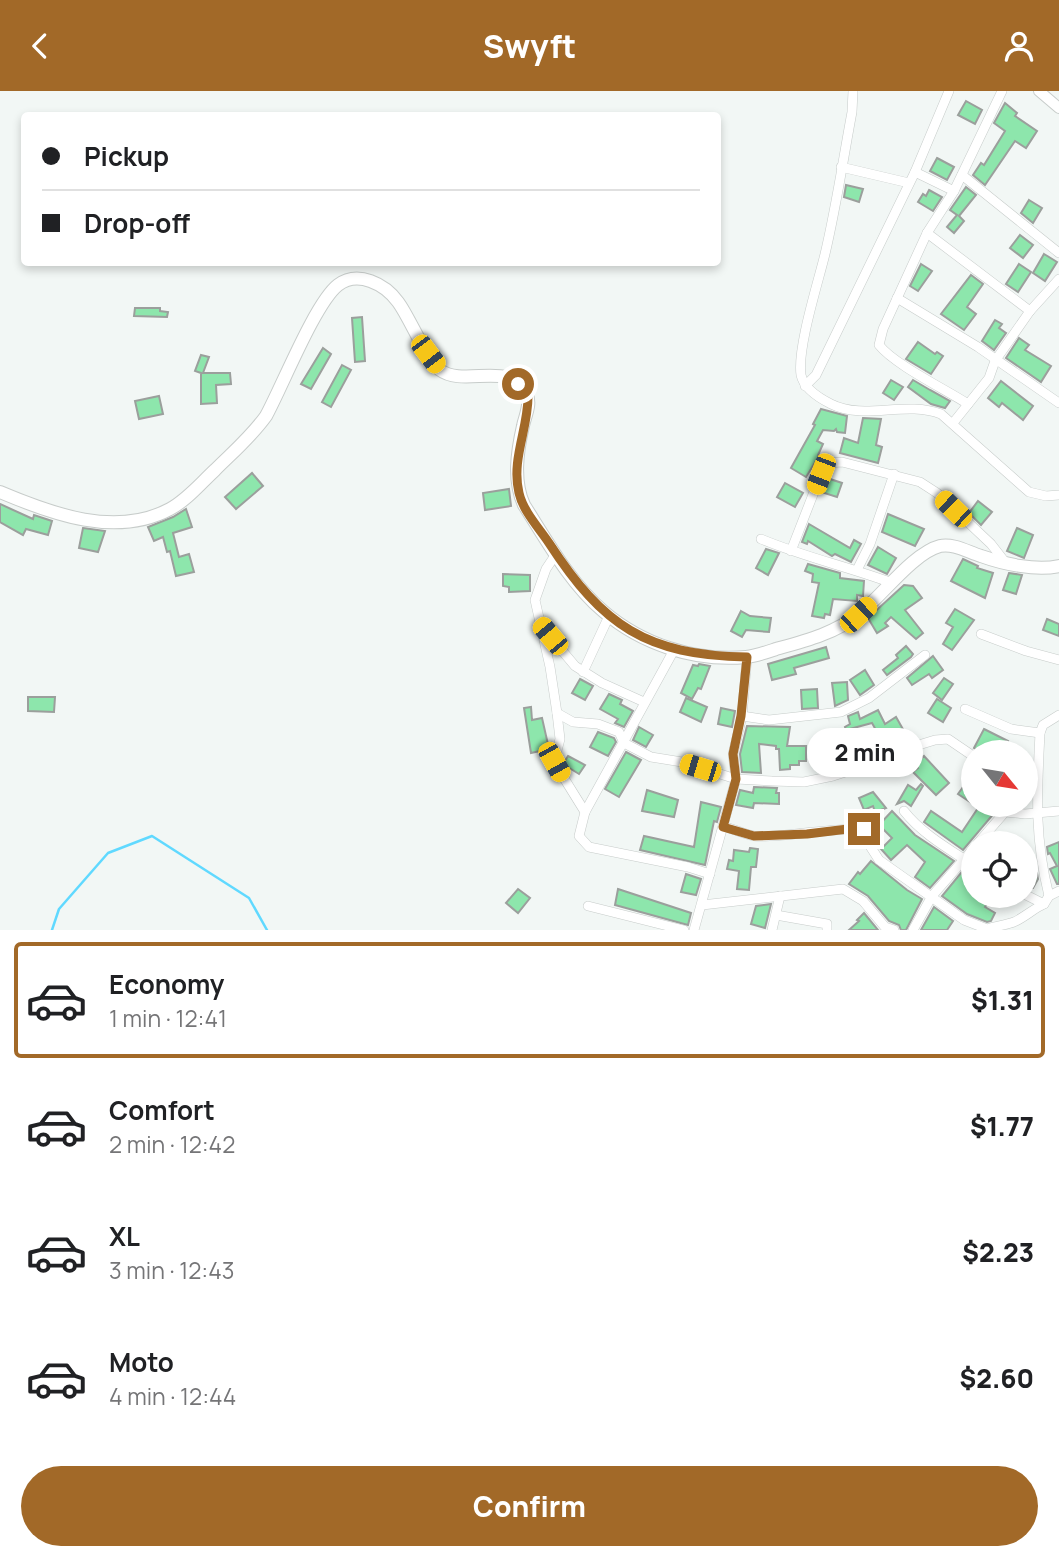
<!DOCTYPE html>
<html lang="en">
<head>
<meta charset="utf-8">
<style>
  body { margin:0; font-family:Manrope,sans-serif; background:#f6f6f6; color:#202124; height:100vh; display:flex; flex-direction:column; font-size:26px; white-space:nowrap }
  * { box-sizing:border-box; margin:0 }
  p { font-size:23px; color:#757577 }
  .icon { flex:none; width:38px; height:38px; fill:none; stroke:currentColor; stroke-width:2; stroke-linecap:round; stroke-linejoin:round }
  .map { position:relative; height:839px; overflow:hidden }
  .side { display:flex; flex-direction:column; background:#fff; flex:1 }
  .side>* { flex:none }
  .hud { position:absolute; left:21px; top:21px; width:700px; height:154px; border-radius:7px; box-shadow:0 4px 10px #0003; display:grid; align-content:center; height:154px; padding:0 21px; background:#fff }
  .needle { width:46px; rotate:120deg }
  .fabs { position:absolute; left:961px; top:649px; display:grid; gap:14px }
  .fabs a { display:grid; place-items:center; width:77px; height:77px; border-radius:50%; background:#fff; box-shadow:0 4px 10px #0003; font-size:35px }
  .end { position:absolute; width:32px; height:32px; margin:-16px; border:9px solid #a26928; background:#fff; box-shadow:0 0 0 4px #fff }
  .from { border-radius:50% }
  .bubble { position:absolute; height:49px; border-radius:24px; background:#fff; box-shadow:0 4px 10px #0003; font-size:23px; font-weight:800; line-height:49px; text-align:center }
  .car { position:absolute; width:21px; height:42px; margin:-21px -10px; border-radius:9px; box-shadow:0 0 5px 2px #0007; background:linear-gradient(#f5c518 24%,#345 0 40%,#f5c518 0 76%,#345 0 86%,#f5c518 0) }
  .hud b { display:flex; align-items:center; gap:24px; height:66px; font-size:26px }
  .hud b+b { border-top:2px solid #e0e0e0 }
  .hud i { width:18px; height:18px; background:#202124 }
  ul { padding:12px 0 0; list-style:none }
  li { display:flex; align-items:center; gap:21px; height:116px; margin:0 14px 10px; padding:0 7px; border:4px solid transparent; border-radius:7px }
  li div { flex:1 }
  li b { display:block; font-size:26px }
  li em { font-style:normal; font-weight:800 }
  li.on { border-color:#a26928 }
  li>.icon { width:63px; height:63px; stroke-width:1.5 }
  .action { display:flex; gap:14px; margin-top:auto; padding:14px 21px }
  .action a { flex:1; height:80px; border-radius:42px; background:#a26928; color:#fff; font-size:28px; font-weight:800; line-height:80px; text-align:center }
  header { display:flex; justify-content:space-between; align-items:center; height:91px; padding:0 21px; background:#a26928; color:#fff; font-size:32px; font-weight:800 }
  .map>svg:first-child { display:block }
</style>
</head>
<body>
<header><svg class="icon" aria-label="back" viewBox="0 0 24 24"><path d="M15 5l-7 7 7 7"/></svg>Swyft<svg class="icon" aria-label="person" viewBox="0 0 24 24"><circle cx="12" cy="8" r="4"/><path d="M4 21q1-7 8-7t8 7"/></svg></header>
<div class="map">
<svg width="1059" height="839" viewBox="0 0 1059 839">
  <rect width="100%" height="100%" fill="#f2f7f5"/>
  <g fill="none" stroke-linecap="round" stroke-linejoin="round">
    <polyline stroke="#60d9ff" stroke-width="2.5" points="52,839 59,818 108,762 152,745 249,807 267,839"/>
  </g>
  <g fill="#8de6ac" stroke="#9b9f9c" stroke-width="2">
    <polygon points="966,10 982,19 975,33 958,24"/>
    <polygon points="1005,12 1017,22 1015,25 1037,40 1026,57 1015,50 985,94 973,84 981,72 984,74 1005,40 994,32"/>
    <polygon points="937,67 954,76 947,89 930,80"/>
    <polygon points="846,94 863,98 859,111 844,106"/>
    <polygon points="966,96 976,104 959,125 964,130 954,142 947,136 957,124 950,119"/>
    <polygon points="929,99 942,106 933,120 918,111 923,103 926,105"/>
    <polygon points="1029,109 1042,117 1033,132 1021,122"/>
    <polygon points="1020,144 1033,154 1023,167 1010,157"/>
    <polygon points="1044,163 1057,171 1045,190 1033,182"/>
    <polygon points="921,173 932,180 918,200 910,195"/>
    <polygon points="1019,173 1031,181 1018,201 1006,193"/>
    <polygon points="971,184 983,193 967,216 976,223 964,239 941,223"/>
    <polygon points="135,217 160,217 160,220 168,221 167,226 134,225"/>
    <polygon points="362,226 365,270 355,271 352,227"/>
    <polygon points="995,229 1002,233 999,237 1006,242 994,259 982,250"/>
    <polygon points="1019,247 1029,254 1025,259 1051,275 1041,291 1006,267"/>
    <polygon points="918,251 935,263 937,261 943,265 931,283 906,268"/>
    <polygon points="323,257 331,263 311,298 301,293"/>
    <polygon points="201,264 209,266 203,282 230,282 231,293 216,294 217,312 201,313 201,282 195,280"/>
    <polygon points="342,274 351,279 331,316 322,311"/>
    <polygon points="891,289 903,296 894,309 883,302"/>
    <polygon points="913,289 930,299 950,310 945,317 931,313 908,296"/>
    <polygon points="1001,290 1033,315 1023,329 1002,312 999,316 988,307"/>
    <polygon points="159,305 163,323 139,328 135,310"/>
    <polygon points="821,318 847,325 845,342 837,341 836,338 834,340 823,339 817,350 823,353 818,364 819,365 806,386 791,377 815,334 813,333"/>
    <polygon points="863,327 881,328 876,354 882,356 878,372 840,362 844,347 858,352"/>
    <polygon points="252,382 263,395 236,418 225,406"/>
    <polygon points="827,387 842,392 837,406 821,401"/>
    <polygon points="785,392 803,402 795,416 777,406"/>
    <polygon points="509,398 511,415 485,419 483,402"/>
    <polygon points="978,410 992,421 981,434 969,422"/>
    <polygon points="0,413 33,428 34,424 52,430 48,444 26,438 23,444 0,431"/>
    <polygon points="186,418 192,436 173,442 179,466 189,463 194,481 176,485 170,460 167,461 163,446 154,450 148,436 173,426"/>
    <polygon points="888,423 924,438 915,455 882,441"/>
    <polygon points="809,433 850,457 854,449 861,453 851,471 835,463 832,465 808,450 807,453 802,451"/>
    <polygon points="83,437 105,440 98,461 79,457"/>
    <polygon points="1017,437 1033,444 1024,467 1007,460"/>
    <polygon points="878,456 896,467 887,483 868,474"/>
    <polygon points="766,458 779,462 768,484 756,477"/>
    <polygon points="963,468 978,475 977,477 993,482 985,507 951,490"/>
    <polygon points="808,473 840,482 840,487 864,490 863,505 857,504 857,510 833,508 830,524 825,523 824,527 812,525 819,492 812,491 813,483 805,480"/>
    <polygon points="1009,482 1022,484 1016,503 1003,499"/>
    <polygon points="503,483 530,484 530,500 509,501 509,496 503,495"/>
    <polygon points="904,494 913,495 922,507 905,519 923,542 916,548 891,526 885,532 888,535 877,542 868,527"/>
    <polygon points="955,518 974,529 952,559 943,553 953,536 946,532"/>
    <polygon points="741,520 750,525 771,527 769,541 746,539 742,546 731,540"/>
    <polygon points="1047,528 1059,533 1059,545 1043,539"/>
    <polygon points="906,555 913,563 911,566 887,584 883,579 898,567 896,564"/>
    <polygon points="826,556 829,567 794,577 796,583 772,589 768,573"/>
    <polygon points="933,565 943,579 932,587 929,583 912,594 907,587"/>
    <polygon points="699,573 710,575 701,598 698,597 692,608 681,602 693,574 698,575"/>
    <polygon points="865,579 874,594 860,604 850,589"/>
    <polygon points="944,587 953,593 942,609 933,602"/>
    <polygon points="580,588 593,595 585,609 572,602"/>
    <polygon points="847,591 848,609 835,615 832,592"/>
    <polygon points="817,598 818,617 802,618 801,599"/>
    <polygon points="609,603 622,609 620,613 633,620 624,636 615,632 618,628 600,618"/>
    <polygon points="28,606 55,606 54,621 28,620"/>
    <polygon points="686,607 707,616 701,631 680,621"/>
    <polygon points="937,608 951,617 943,631 928,622"/>
    <polygon points="531,616 532,629 542,627 549,658 531,662 524,617"/>
    <polygon points="721,617 735,620 732,636 718,633"/>
    <polygon points="878,619 885,633 896,626 908,647 886,657 872,632 846,639 845,636 850,633 848,625 858,621 860,628"/>
    <polygon points="747,635 790,636 787,655 806,655 806,670 799,670 799,674 790,674 790,678 780,679 779,658 776,658 776,655 759,653 761,682 742,681 740,663"/>
    <polygon points="639,636 653,644 646,656 633,649"/>
    <polygon points="984,638 1008,650 1002,662 989,662 985,658 981,662 974,657"/>
    <polygon points="598,641 614,647 616,651 608,665 590,656"/>
    <polygon points="830,654 841,655 841,673 830,672"/>
    <polygon points="626,661 641,669 619,706 605,698"/>
    <polygon points="568,665 585,674 579,683 563,673"/>
    <polygon points="924,665 949,692 936,704 913,681 918,677 915,673"/>
    <polygon points="973,682 973,713 958,703"/>
    <polygon points="921,693 923,695 911,715 904,710 897,713 908,694 916,699"/>
    <polygon points="754,696 777,697 776,702 779,702 779,713 754,712 753,717 736,714 740,699 753,702"/>
    <polygon points="647,699 678,709 674,726 642,720"/>
    <polygon points="873,701 886,717 875,721 873,715 864,719 859,707"/>
    <polygon points="701,711 721,716 717,731 714,730 705,774 640,759 644,745 694,756"/>
    <polygon points="980,714 1001,714 963,759 924,731 931,720 962,741"/>
    <polygon points="892,720 915,744 954,770 930,797 915,786 925,771 907,754 891,769 881,758 892,747 879,734"/>
    <polygon points="1059,751 1059,793 1057,793 1050,778 1057,775 1050,762 1048,763 1047,756"/>
    <polygon points="750,757 758,758 756,776 751,776 749,799 737,798 739,780 727,778 729,769 733,770 734,759 749,761"/>
    <polygon points="871,770 907,799 922,808 906,839 901,839 899,834 889,830 868,805 849,793 858,781 860,783"/>
    <polygon points="1026,775 1037,782 1038,788 1033,797 1026,797"/>
    <polygon points="965,777 973,781 973,805 992,805 985,816 995,822 991,830 987,831 967,823 942,805"/>
    <polygon points="686,783 701,788 696,804 681,801"/>
    <polygon points="518,798 530,807 518,822 506,812"/>
    <polygon points="618,798 691,822 688,834 615,814"/>
    <polygon points="771,813 765,837 751,833 756,815"/>
    <polygon points="934,816 953,830 947,839 921,839"/>
    <polygon points="864,822 878,839 849,839 859,830 857,829"/>
  </g>
  <g fill="none" stroke-linecap="round" stroke-linejoin="round">
    <defs>
      <g id="minor">
        <path d="M853,0l-1,21c-9,48 -16,96 -27,142 -7,29 -28,94 -24,121 3,14 18,23 30,29 34,17 74,-4 110,10l88,78 17,4 13,-1"/>
        <polyline points="949,0 915,81 954,100"/>
        <polyline points="841,76 909,92"/>
        <polyline points="962,84 1059,162"/>
        <polyline points="927,142 1030,220"/>
        <polyline points="897,207 978,256 1059,312"/>
        <polyline points="805,295 816,284 915,81"/>
        <path d="M968,313c-23,-15 -73,-39 -89,-59l4,-16 44,-96 27,-42 48,-100"/>
        <polyline points="953,332 989,287 995,270 1030,220 1059,188"/>
        <path d="M761,448c43,18 88,28 131,44"/>
        <polyline points="791,460 821,383 828,372 842,371 920,391 937,402 991,453 1005,471"/>
        <polyline points="556,463 546,478 535,509 550,576 557,622 560,648 554,671 585,721 579,745 589,756 688,776 710,783"/>
        <polyline points="857,479 870,453 894,383"/>
        <polyline points="543,537 575,575 602,592 644,611"/>
        <polyline points="981,543 1026,560 1059,569"/>
        <polyline points="583,581 609,525"/>
        <polyline points="965,618 1011,638 1040,642"/>
        <polyline points="557,622 573,631 598,633 619,641 624,652 651,666 682,671 736,688 772,690 804,691 833,685 861,676 886,664 935,649 948,648 973,665"/>
        <polyline points="742,625 769,629 841,621 869,607 925,564"/>
        <polyline points="1009,714 1005,721 1025,723 1059,720"/>
        <path d="M904,720c18,23 45,38 69,54"/>
        <polyline points="585,721 674,559"/>
        <path d="M723,735c10,3 21,8 31,10 25,3 100,-13 115,-4l1,14 9,14 85,60 23,9c9,-3 19,-4 27,-7 11,-5 19,-13 30,-18l5,-8 10,-5"/>
        <polyline points="978,752 1005,721"/>
        <polyline points="1026,804 1044,813"/>
        <path d="M1049,805c-15,-60 -12,-103 -9,-163l3,-8 16,-10"/>
        <polyline points="702,814 843,798 863,810 885,836 894,839"/>
        <polyline points="588,815 684,839"/>
        <polyline points="776,824 827,833 827,839"/>
        <polyline points="694,839 736,688 733,663 742,625 747,566"/>
        <polyline points="772,839 780,805"/>
        <polyline points="913,839 932,805 973,758"/>
      </g>
      <polyline id="tertiary" points="1039,0 1059,17"/>
      <path id="secondary" d="M0,401c52,22 116,46 170,17 17,-9 31,-26 45,-39 18,-18 36,-33 51,-54 16,-29 49,-113 72,-131 20,-15 47,-1 60,17 12,16 28,57 42,68 24,18 73,-11 87,25 4,10 -2,21 -4,31 -6,26 -10,55 1,79 23,36 46,78 79,106 38,33 92,51 143,46 10,-1 21,-5 30,-8 29,-8 60,-16 83,-35 22,-17 54,-61 81,-68 13,-3 28,6 41,10 22,8 55,15 78,10"/>
    </defs>
    <use href="#minor" stroke="#c7ccca" stroke-width="10"/>
    <use href="#tertiary" stroke="#c7ccca" stroke-width="12"/>
    <use href="#secondary" stroke="#c7ccca" stroke-width="14"/>
    <use href="#minor" stroke="#fff" stroke-width="9"/>
    <use href="#tertiary" stroke="#fff" stroke-width="10"/>
    <use href="#secondary" stroke="#fff" stroke-width="12"/>
  </g>
  <g fill="none" stroke-linecap="round" stroke-linejoin="round">
    <path stroke="#a26928" stroke-width="9" d="M518,293l10,13c0,32 -17,63 -9,96 4,18 20,35 30,50 54,83 97,112 198,114l-6,59 -8,38 3,25 -13,48 31,9 53,-2 49,-6 8,1"/>
  </g>
</svg>
<div class="fabs">
<a><svg class="needle" viewBox="-14 -14 28 28"><path d="M0-13l5 13h-10z" fill="#e53935"/><path d="M0 13l5-13h-10z" fill="#757577"/></svg></a>
<a><svg class="icon" aria-label="locate" viewBox="0 0 24 24"><circle cx="12" cy="12" r="6"/><path d="M12 2v4M12 18v4M2 12h4M18 12h4"/></svg></a>
</div>
<i class="end from" style="left:518px;top:293px"></i>
<i class="end" style="left:864px;top:738px"></i>
<div class="bubble" style="left:807px;top:637px;width:116px">2 min</div>
<i class="car" style="left:428px;top:263px;rotate:143deg"></i>
<i class="car" style="left:821px;top:383px;rotate:201deg"></i>
<i class="car" style="left:953px;top:418px;rotate:314deg"></i>
<i class="car" style="left:858px;top:524px;rotate:47deg"></i>
<i class="car" style="left:550px;top:545px;rotate:320deg"></i>
<i class="car" style="left:554px;top:671px;rotate:151deg"></i>
<i class="car" style="left:700px;top:677px;rotate:287deg"></i>
<div class="hud">
<b><i class="from"></i>Pickup</b>
<b><i></i>Drop-off</b>
</div>
</div>
<section class="side">
<ul>
<li class="on"><svg class="icon" aria-label="car" viewBox="0 0 24 24"><path d="M5 17H2v-5l4-1 3-4h7l3 4 3 1v5h-3M9 17h6M6 11h13"/><circle cx="7" cy="17" r="2"/><circle cx="17" cy="17" r="2"/></svg><div><b>Economy</b><p>1 min · 12:41</p></div><em>$1.31</em></li>
<li><svg class="icon" aria-label="car" viewBox="0 0 24 24"><path d="M5 17H2v-5l4-1 3-4h7l3 4 3 1v5h-3M9 17h6M6 11h13"/><circle cx="7" cy="17" r="2"/><circle cx="17" cy="17" r="2"/></svg><div><b>Comfort</b><p>2 min · 12:42</p></div><em>$1.77</em></li>
<li><svg class="icon" aria-label="car" viewBox="0 0 24 24"><path d="M5 17H2v-5l4-1 3-4h7l3 4 3 1v5h-3M9 17h6M6 11h13"/><circle cx="7" cy="17" r="2"/><circle cx="17" cy="17" r="2"/></svg><div><b>XL</b><p>3 min · 12:43</p></div><em>$2.23</em></li>
<li><svg class="icon" aria-label="car" viewBox="0 0 24 24"><path d="M5 17H2v-5l4-1 3-4h7l3 4 3 1v5h-3M9 17h6M6 11h13"/><circle cx="7" cy="17" r="2"/><circle cx="17" cy="17" r="2"/></svg><div><b>Moto</b><p>4 min · 12:44</p></div><em>$2.60</em></li>
</ul>
<div class="action"><a>Confirm</a></div>
</section>
</body>
</html>
